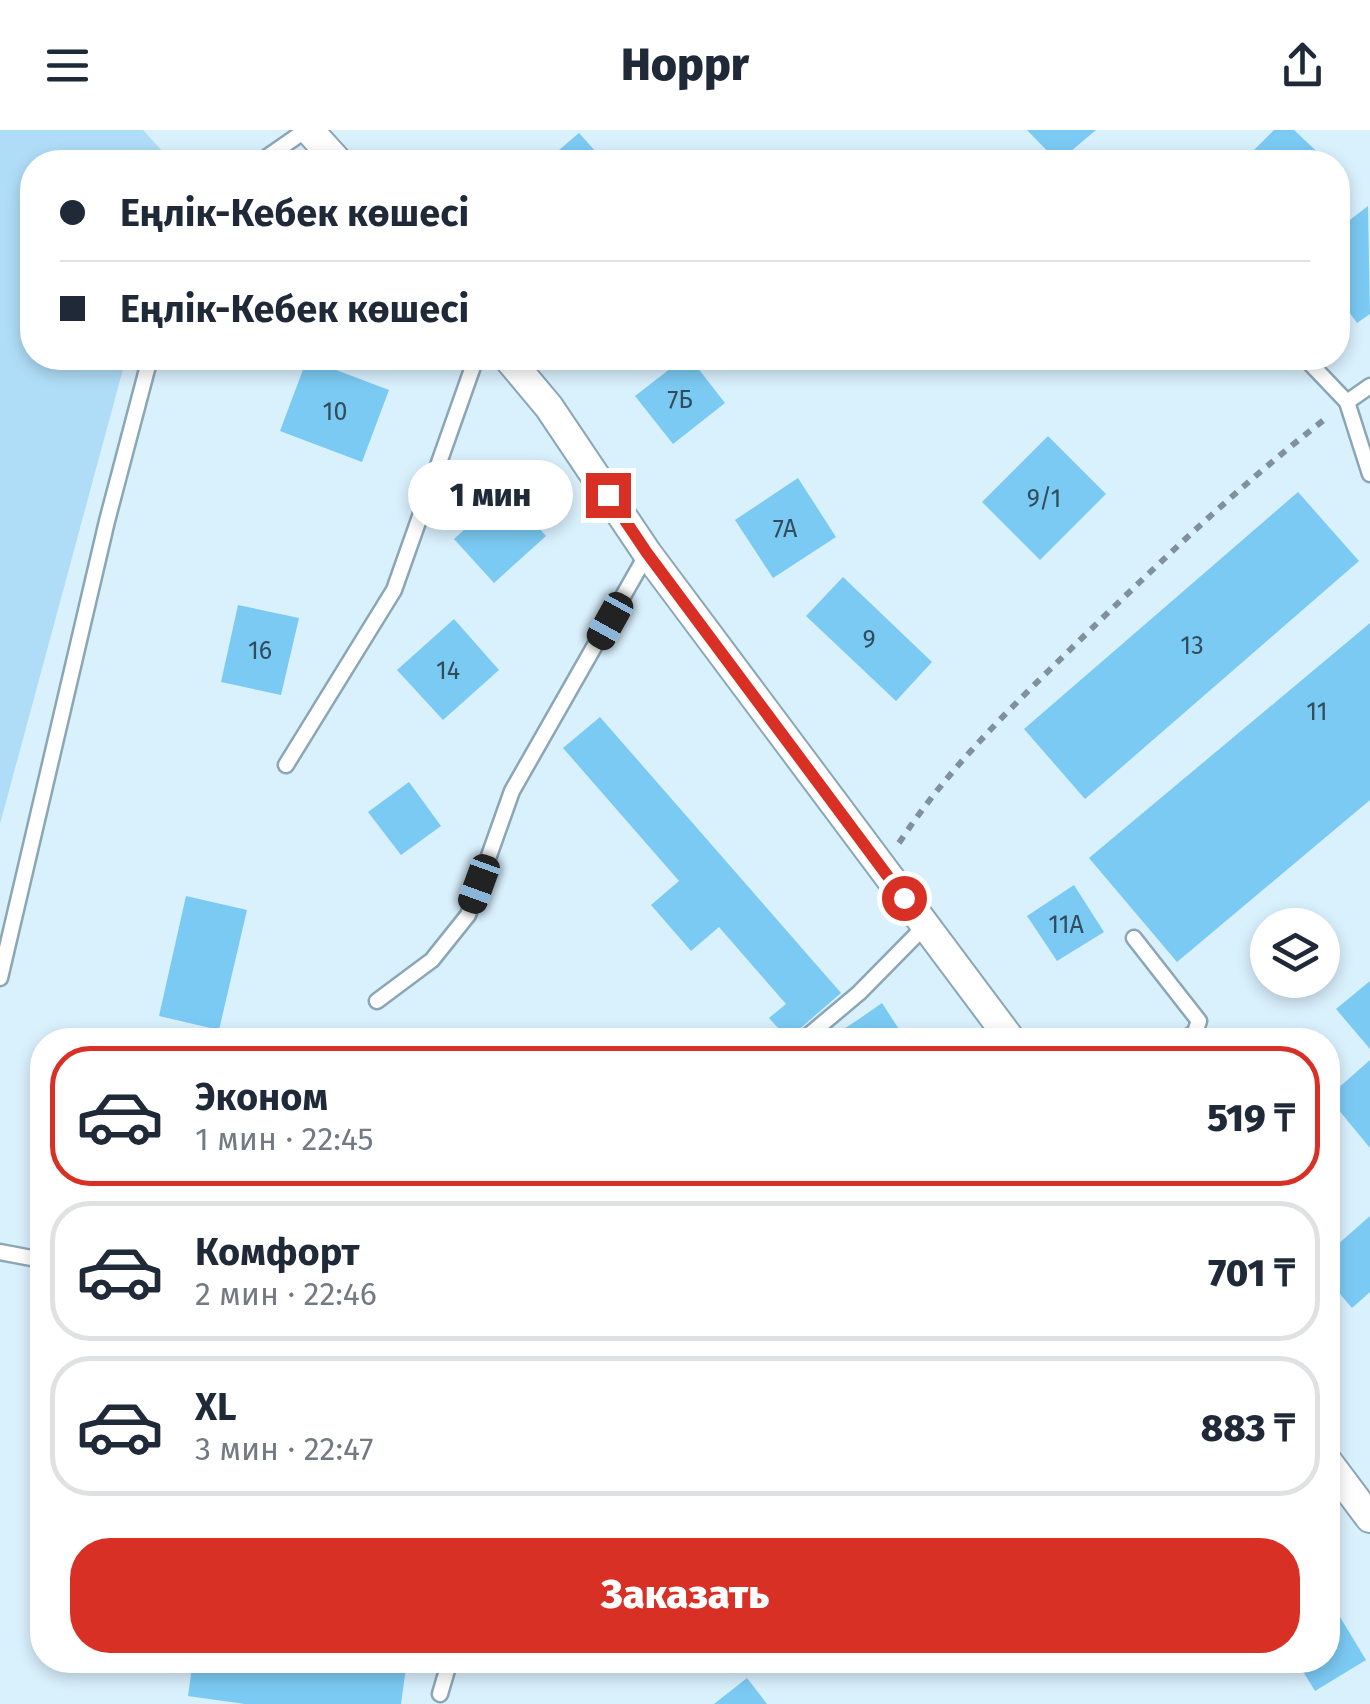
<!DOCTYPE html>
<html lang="ru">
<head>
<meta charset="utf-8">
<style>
  body { margin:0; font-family:"Fira Sans",sans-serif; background:#f6f6f7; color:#1f2937; height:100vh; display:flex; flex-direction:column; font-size:38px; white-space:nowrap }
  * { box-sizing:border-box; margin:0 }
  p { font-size:32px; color:#747a83 }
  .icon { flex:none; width:55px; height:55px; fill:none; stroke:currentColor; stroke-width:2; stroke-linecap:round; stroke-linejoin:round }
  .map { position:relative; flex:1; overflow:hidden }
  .side { position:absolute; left:30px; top:898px; width:1310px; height:645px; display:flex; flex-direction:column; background:#fff; border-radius:40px; box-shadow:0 5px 15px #0003 }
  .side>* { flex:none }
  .hud { position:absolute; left:20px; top:20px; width:1330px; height:220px; border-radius:40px; box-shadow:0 5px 15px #0003; display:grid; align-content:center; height:220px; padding:0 40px; background:#fff }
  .buttons { position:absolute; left:1250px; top:778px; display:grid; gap:20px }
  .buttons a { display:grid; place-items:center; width:90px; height:90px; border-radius:50%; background:#fff; box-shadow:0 5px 15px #0003; font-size:50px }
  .end { position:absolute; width:45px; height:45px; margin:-22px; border:12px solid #d93025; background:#fff; box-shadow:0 0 0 5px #fff }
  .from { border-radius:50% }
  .bubble { position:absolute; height:70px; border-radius:35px; background:#fff; box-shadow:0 5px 15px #0003; font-size:32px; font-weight:800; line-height:70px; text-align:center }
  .car { position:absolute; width:30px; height:60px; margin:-30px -15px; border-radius:12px; box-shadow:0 0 8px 2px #0007; background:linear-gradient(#222 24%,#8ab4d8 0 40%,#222 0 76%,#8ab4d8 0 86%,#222 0) }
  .hud b { display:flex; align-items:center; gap:35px; height:95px; font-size:38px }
  .hud b+b { border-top:2px solid #e0e1e3 }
  .hud i { width:25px; height:25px; background:#1f2937 }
  ul { padding:18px 0 0; list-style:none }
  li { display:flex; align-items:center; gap:30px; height:140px; margin:0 20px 15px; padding:0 20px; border:5px solid #e0e1e3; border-radius:40px }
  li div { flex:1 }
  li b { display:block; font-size:38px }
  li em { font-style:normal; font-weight:800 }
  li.current { border-color:#d93025 }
  li>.icon { width:90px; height:90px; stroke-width:1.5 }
  .cta { display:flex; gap:20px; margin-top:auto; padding:20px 40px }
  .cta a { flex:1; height:115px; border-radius:40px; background:#d93025; color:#fff; font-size:40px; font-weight:800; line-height:115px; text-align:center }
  header { display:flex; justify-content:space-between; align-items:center; height:130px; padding:0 40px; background:#fff; font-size:45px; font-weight:800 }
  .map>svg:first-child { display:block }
</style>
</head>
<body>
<header><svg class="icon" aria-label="menu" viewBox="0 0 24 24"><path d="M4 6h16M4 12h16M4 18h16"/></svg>Hoppr<svg class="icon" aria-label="share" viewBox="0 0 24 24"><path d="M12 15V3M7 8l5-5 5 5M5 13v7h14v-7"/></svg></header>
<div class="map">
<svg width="1370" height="1574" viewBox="0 0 1370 1574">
  <rect width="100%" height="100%" fill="#d9f0fd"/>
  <polygon fill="#afddf7" points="0,0 143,0 172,32 32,32 32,228 126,228 0,694"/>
  <g fill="#7bcaf4">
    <polygon points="1027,0 1096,0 1058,32"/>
    <polygon points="1274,0 1294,0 1328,32 1242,32"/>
    <polygon points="579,3 605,32 545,32"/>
    <polygon points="1368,76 1370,184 1357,193 1338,167 1338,99"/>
    <polygon points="684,228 690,228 725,273 673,314 635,266"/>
    <polygon points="307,229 389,260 362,332 280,301"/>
    <polygon points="1048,306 1106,364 1040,430 982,372"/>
    <polygon points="798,348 836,407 773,448 735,390"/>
    <polygon points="507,361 546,406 494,453 454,409"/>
    <polygon points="1298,362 1359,431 1085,669 1024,599"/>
    <polygon points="843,447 932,532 896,571 806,486"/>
    <polygon points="238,475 299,488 281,565 221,552"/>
    <polygon points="454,489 499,540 443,590 397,540"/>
    <polygon points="1370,493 1370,670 1177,832 1089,728"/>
    <polygon points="600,587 841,863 788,909 769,888 786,874 719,797 691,821 651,775 679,751 563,618"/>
    <polygon points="409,652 441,696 401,725 368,682"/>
    <polygon points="1074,755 1104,802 1057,831 1027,786"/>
    <polygon points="186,766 247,780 219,900 159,886"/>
    <polygon points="1370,851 1370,919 1336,879"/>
    <polygon points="882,873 906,910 827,910 859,889"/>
    <polygon points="1370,930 1370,1018 1328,967"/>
    <polygon points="1370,1086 1370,1162 1352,1178 1328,1150 1328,1123"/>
    <polygon points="1328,1467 1366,1530 1315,1561 1296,1530 1328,1530"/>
    <polygon points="193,1530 407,1530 401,1574 245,1574 188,1566"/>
    <polygon points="747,1548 767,1574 714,1574"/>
  </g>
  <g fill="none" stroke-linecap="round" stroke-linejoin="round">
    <defs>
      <g id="service">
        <polyline points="260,32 306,0"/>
        <polyline points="1305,228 1347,272 1370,344"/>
        <polyline points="1347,272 1370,256"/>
        <polyline points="286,635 394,460 476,228"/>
        <polyline points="1134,808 1199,891 1195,902 1184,910"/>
        <polyline points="0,848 107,391 150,228"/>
        <polyline points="377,871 432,830 468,785 512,661 647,424"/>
        <polyline points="803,910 859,863 925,796"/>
        <polyline points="0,1122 42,1130"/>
        <polyline points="440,1564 450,1530"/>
      </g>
      <g id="minor">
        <polyline points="309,0 338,32"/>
        <polyline points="508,228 549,277 647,423 1011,910"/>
        <polyline points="1328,1332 1370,1388"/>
      </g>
    </defs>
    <use href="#service" stroke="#8ba6b5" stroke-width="19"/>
    <use href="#minor" stroke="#8ba6b5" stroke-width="32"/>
    <path stroke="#80919b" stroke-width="6" stroke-dasharray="8 8" stroke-linecap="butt" d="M899,713c51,-78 118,-141 184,-206 79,-77 159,-154 246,-221"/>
    <use href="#service" stroke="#fff" stroke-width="14"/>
    <use href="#minor" stroke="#fff" stroke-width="28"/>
  </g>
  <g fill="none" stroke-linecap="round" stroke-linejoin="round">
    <polyline stroke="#d93025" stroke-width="12" points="608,365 647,423 904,768"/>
  </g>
  <g text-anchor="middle" stroke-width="8" stroke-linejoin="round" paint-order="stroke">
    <g font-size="25" fill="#314c5b">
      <text x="680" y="278">7Б</text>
      <text x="335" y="290">10</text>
      <text x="1044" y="377">9/1</text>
      <text x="785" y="407">7А</text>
      <text x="869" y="518">9</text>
      <text x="1192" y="524">13</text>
      <text x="260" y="529">16</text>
      <text x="448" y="549">14</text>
      <text x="1317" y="590">11</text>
      <text x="1066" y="803">11А</text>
    </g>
  </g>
</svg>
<div class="buttons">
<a><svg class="icon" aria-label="layers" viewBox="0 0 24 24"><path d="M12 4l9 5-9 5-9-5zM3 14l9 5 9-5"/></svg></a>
</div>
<i class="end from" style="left:904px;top:768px"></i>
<i class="end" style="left:608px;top:365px"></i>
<div class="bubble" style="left:408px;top:330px;width:165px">1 мин</div>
<i class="car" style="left:610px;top:491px;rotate:209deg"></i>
<i class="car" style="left:479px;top:754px;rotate:200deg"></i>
<div class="hud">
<b><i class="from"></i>Еңлік-Кебек көшесі</b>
<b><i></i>Еңлік-Кебек көшесі</b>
</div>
<section class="side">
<ul>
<li class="current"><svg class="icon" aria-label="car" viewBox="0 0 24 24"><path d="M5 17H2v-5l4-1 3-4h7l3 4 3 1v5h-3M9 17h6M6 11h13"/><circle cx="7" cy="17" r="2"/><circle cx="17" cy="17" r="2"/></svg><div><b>Эконом</b><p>1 мин · 22:45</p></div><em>519 ₸</em></li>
<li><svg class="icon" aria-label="car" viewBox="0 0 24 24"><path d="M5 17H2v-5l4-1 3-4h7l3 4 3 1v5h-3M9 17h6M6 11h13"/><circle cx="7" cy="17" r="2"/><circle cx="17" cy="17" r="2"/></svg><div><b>Комфорт</b><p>2 мин · 22:46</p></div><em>701 ₸</em></li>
<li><svg class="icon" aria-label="car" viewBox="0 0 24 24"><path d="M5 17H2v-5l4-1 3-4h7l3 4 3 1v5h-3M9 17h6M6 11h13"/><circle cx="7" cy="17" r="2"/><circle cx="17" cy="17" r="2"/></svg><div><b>XL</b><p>3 мин · 22:47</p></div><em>883 ₸</em></li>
</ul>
<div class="cta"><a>Заказать</a></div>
</section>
</div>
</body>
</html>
